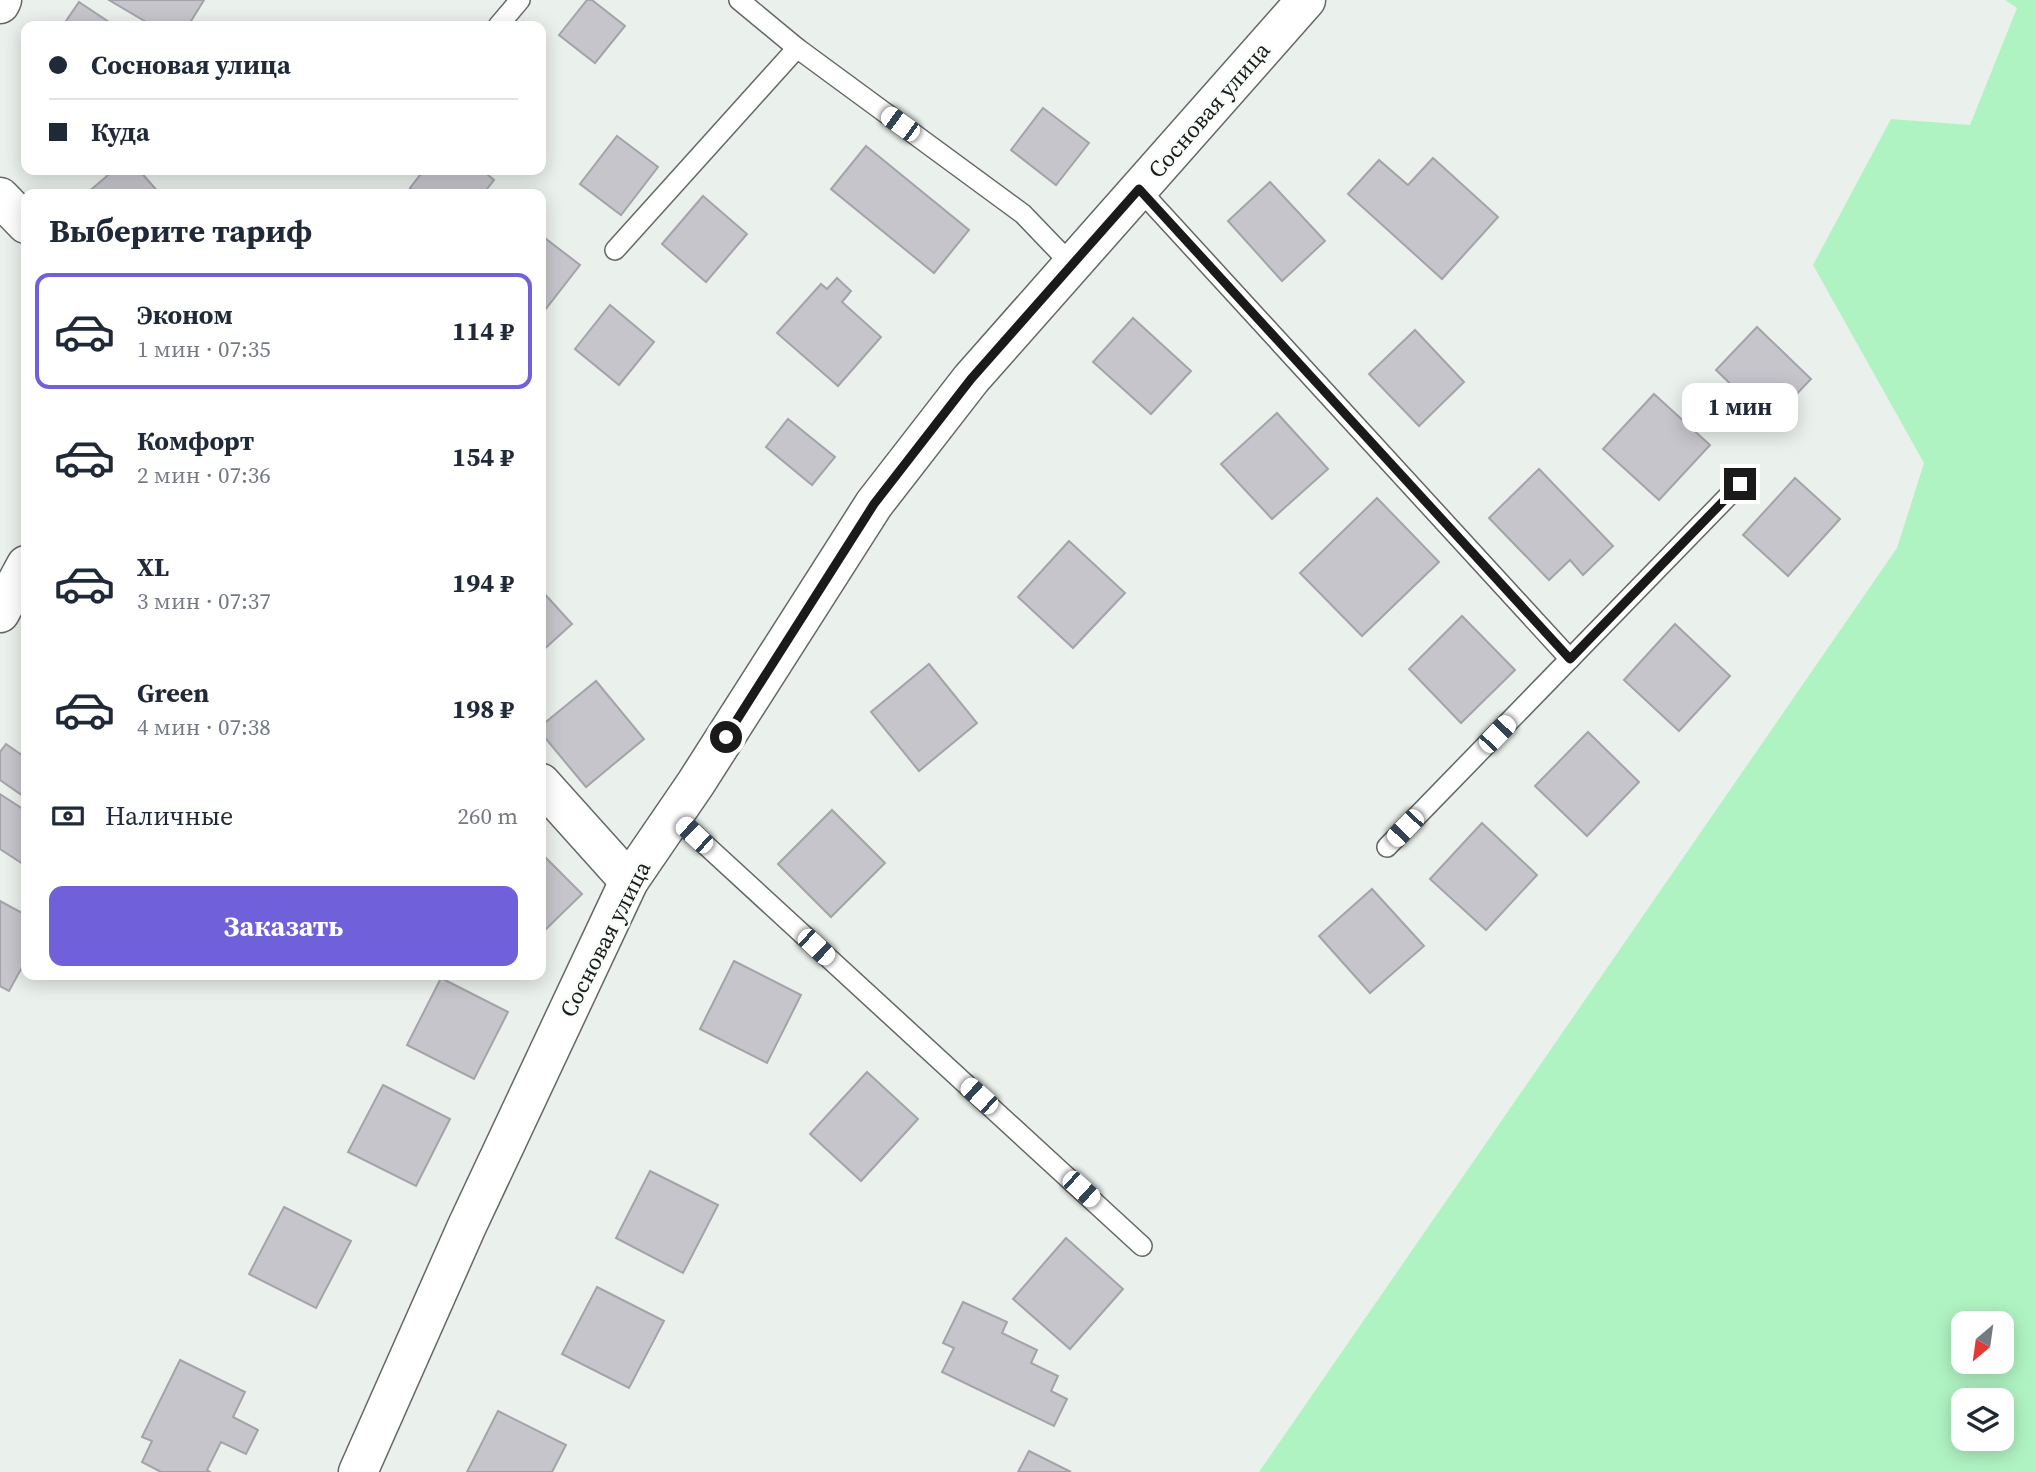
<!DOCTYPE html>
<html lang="ru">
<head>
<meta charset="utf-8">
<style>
  body { margin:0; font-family:"Source Serif 4",serif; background:#f6f6f7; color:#1f2937; height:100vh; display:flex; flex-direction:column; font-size:26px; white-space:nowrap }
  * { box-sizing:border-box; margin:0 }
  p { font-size:23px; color:#747a83 }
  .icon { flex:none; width:38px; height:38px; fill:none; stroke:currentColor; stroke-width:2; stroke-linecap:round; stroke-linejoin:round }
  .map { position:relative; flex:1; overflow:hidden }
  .side { position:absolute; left:21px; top:189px; width:525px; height:791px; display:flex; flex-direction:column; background:#fff; border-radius:14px; box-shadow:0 4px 18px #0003 }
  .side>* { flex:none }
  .top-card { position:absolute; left:21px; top:21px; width:525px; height:154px; border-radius:14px; box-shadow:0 4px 18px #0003; display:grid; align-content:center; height:154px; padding:0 28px; background:#fff }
  .needle { width:46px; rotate:209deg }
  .tools { position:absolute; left:1951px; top:1311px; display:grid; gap:14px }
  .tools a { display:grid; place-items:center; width:63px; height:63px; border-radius:14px; background:#fff; box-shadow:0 4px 18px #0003; font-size:35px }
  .end { position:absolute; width:32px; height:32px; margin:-16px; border:9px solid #191a19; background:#fff; box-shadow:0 0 0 4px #fff }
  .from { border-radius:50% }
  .bubble { position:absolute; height:49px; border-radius:14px; background:#fff; box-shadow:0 4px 18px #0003; font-size:23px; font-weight:700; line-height:49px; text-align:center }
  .car { position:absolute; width:21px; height:42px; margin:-21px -10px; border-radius:9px; box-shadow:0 0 5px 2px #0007; background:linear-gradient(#fff 24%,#345 0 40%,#fff 0 76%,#345 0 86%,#fff 0) }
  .top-card b { display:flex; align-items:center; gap:24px; height:66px; font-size:26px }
  .top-card b+b { border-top:2px solid #e0e1e3 }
  .top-card i { width:18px; height:18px; background:#1f2937 }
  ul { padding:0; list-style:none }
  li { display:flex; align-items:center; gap:21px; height:116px; margin:0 14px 10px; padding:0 14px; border:4px solid transparent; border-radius:14px }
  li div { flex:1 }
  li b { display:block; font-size:26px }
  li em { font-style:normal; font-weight:700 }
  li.active { border-color:#7060da }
  li>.icon { width:63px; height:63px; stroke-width:1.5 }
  h2 { padding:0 28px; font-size:32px; line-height:84px }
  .pay { display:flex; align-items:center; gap:18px; height:77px; padding:0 28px; font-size:26px }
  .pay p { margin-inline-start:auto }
  .primary-button { display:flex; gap:14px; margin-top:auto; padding:14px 28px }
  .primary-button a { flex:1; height:80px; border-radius:14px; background:#7060da; color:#fff; font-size:28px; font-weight:700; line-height:80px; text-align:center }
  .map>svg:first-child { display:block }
</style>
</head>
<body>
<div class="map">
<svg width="2036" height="1472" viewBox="0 0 2036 1472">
  <rect width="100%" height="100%" fill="#eaf0eb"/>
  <path fill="#b0f3c2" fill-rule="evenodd" d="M2005,0h31v1472h-777l638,-924 27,-85 -111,-198 78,-146 79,6 47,-117zM1964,1323h38v39h-38zM1964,1400h38v38h-38z"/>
  <g fill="#c5c5cb" stroke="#a3a3a9" stroke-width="2">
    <polygon points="109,0 204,0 188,26 153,26"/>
    <polygon points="587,0 592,0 625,26 595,63 559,35"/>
    <polygon points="79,2 115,26 67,26 64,24"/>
    <polygon points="1043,108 1089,143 1056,185 1011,150"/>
    <polygon points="617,136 658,167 621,215 580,184"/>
    <polygon points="866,146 969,230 934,273 831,189"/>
    <polygon points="1433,158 1498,217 1442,279 1348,194 1379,160 1408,185"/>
    <polygon points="114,170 139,170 160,194 86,194"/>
    <polygon points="424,170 482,170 494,180 483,194 419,194 410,188"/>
    <polygon points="1270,182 1325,241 1282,281 1228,221"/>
    <polygon points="703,196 747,234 706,282 662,244"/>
    <polygon points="541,235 580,265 541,315"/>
    <polygon points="837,278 851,291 842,302 881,337 838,386 777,333 821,284 827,289"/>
    <polygon points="610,305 654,342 619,385 575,349"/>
    <polygon points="1133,318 1191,371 1151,414 1093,362"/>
    <polygon points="1757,327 1811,379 1770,422 1716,370"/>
    <polygon points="1415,330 1464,382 1419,426 1369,374"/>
    <polygon points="1654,394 1710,445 1659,500 1603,449"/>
    <polygon points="1277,413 1328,469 1272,519 1221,464"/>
    <polygon points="788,419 835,457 812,485 766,447"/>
    <polygon points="1539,469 1613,546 1583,575 1570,560 1549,580 1489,518"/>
    <polygon points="1795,478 1840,519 1788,576 1743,535"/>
    <polygon points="1377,498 1439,562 1362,636 1300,573"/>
    <polygon points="1069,541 1125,593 1073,648 1018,597"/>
    <polygon points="541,590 572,624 541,652"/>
    <polygon points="1462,616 1515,670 1461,723 1409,669"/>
    <polygon points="1675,624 1730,676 1679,731 1624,680"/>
    <polygon points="929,664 977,723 919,771 871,712"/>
    <polygon points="596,681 644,739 586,787 541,733 541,726"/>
    <polygon points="1588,732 1639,782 1587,836 1535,786"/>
    <polygon points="6,744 26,758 26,798 0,780 0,752"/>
    <polygon points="0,794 26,811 26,866 0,849"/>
    <polygon points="832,810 885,863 831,917 778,864"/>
    <polygon points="1482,823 1537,875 1486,930 1430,879"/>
    <polygon points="541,853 582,894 541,934"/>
    <polygon points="1372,889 1424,946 1370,993 1319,936"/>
    <polygon points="0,901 26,915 26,960 9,991 0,986"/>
    <polygon points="734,961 801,995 767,1063 700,1029"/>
    <polygon points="441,978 508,1012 474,1079 407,1045"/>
    <polygon points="867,1072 918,1119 861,1181 810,1134"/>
    <polygon points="383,1085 450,1119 416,1186 348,1152"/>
    <polygon points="650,1171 718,1205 683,1273 616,1238"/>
    <polygon points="284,1207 351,1241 316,1308 249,1274"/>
    <polygon points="1066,1238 1123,1289 1070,1349 1013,1299"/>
    <polygon points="597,1287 664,1321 629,1388 562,1354"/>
    <polygon points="963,1302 1007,1322 1002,1333 1037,1350 1031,1363 1058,1376 1051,1391 1067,1399 1054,1426 942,1372 954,1348 943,1343"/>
    <polygon points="180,1360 245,1392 233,1417 258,1430 246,1454 221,1442 207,1470 210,1472 161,1472 142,1462 152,1441 142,1437"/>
    <polygon points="498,1411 566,1445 552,1472 467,1472"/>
    <polygon points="1029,1451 1071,1472 1018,1472"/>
  </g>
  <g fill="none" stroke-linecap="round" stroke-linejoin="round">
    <defs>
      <g id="service">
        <polyline points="739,0 797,48 1023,214 1072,265"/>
        <polyline points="498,26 520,0"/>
        <polyline points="1139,189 1570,659"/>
        <polyline points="615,250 797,48"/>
        <polyline points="674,816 1142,1246"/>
        <polyline points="1387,847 1740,484"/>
      </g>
      <g id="minor">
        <polyline points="0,4 2,0"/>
        <polyline points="0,197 26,224"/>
        <polyline points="0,613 26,565"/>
        <polyline points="541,783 629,881"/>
        <polyline points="358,1472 467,1226 629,881 696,783 874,504 971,379 1306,0"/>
      </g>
    </defs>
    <use href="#service" stroke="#636864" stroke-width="22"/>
    <use href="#minor" stroke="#636864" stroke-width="41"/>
    <use href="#service" stroke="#fff" stroke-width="19"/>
    <use href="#minor" stroke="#fff" stroke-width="38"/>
  </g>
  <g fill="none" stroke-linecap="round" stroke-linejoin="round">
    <polyline stroke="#191a19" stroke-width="9" points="726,737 874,504 971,379 1139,189 1570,659 1740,484"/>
  </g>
  <g text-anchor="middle" stroke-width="5" stroke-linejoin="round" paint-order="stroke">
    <g font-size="23" fill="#191a19" stroke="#f7fdf9">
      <text transform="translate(1209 110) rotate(-49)" y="8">Сосновая улица</text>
      <text transform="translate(605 939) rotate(-63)" y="8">Сосновая улица</text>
    </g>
  </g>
</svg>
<div class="tools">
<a><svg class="needle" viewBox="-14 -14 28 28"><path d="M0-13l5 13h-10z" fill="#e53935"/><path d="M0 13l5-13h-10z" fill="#747a83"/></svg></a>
<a><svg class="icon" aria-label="layers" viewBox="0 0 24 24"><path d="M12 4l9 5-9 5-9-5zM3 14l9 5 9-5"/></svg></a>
</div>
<i class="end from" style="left:726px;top:737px"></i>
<i class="end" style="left:1740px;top:484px"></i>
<div class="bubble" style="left:1682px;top:383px;width:116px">1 мин</div>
<i class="car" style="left:900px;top:124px;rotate:306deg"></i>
<i class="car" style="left:1497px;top:734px;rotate:44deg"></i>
<i class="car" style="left:1405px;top:828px;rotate:224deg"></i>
<i class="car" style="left:694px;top:835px;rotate:313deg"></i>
<i class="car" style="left:816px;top:947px;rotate:133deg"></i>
<i class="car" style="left:979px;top:1096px;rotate:312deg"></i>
<i class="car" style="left:1081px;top:1189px;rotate:132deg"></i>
<div class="top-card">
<b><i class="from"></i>Сосновая улица</b>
<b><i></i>Куда</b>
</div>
<section class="side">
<h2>Выберите тариф</h2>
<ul>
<li class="active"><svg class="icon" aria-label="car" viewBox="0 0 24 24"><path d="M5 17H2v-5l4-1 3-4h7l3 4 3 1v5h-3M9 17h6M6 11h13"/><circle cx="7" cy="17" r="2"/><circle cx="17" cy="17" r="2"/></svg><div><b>Эконом</b><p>1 мин · 07:35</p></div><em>114 ₽</em></li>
<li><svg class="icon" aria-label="car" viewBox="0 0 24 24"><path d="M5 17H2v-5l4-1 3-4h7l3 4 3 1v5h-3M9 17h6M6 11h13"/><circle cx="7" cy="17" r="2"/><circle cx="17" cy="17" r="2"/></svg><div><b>Комфорт</b><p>2 мин · 07:36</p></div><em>154 ₽</em></li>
<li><svg class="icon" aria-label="car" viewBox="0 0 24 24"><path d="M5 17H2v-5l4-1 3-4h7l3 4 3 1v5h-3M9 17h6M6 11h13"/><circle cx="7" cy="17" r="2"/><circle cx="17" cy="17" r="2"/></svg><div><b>XL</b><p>3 мин · 07:37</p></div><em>194 ₽</em></li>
<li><svg class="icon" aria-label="car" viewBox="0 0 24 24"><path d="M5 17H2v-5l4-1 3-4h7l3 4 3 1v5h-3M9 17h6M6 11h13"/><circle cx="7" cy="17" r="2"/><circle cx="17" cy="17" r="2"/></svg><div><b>Green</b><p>4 мин · 07:38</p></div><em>198 ₽</em></li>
</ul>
<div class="pay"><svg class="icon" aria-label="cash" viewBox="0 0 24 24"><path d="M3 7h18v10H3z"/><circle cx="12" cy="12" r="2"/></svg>Наличные<p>260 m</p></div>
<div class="primary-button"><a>Заказать</a></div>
</section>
</div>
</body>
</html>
